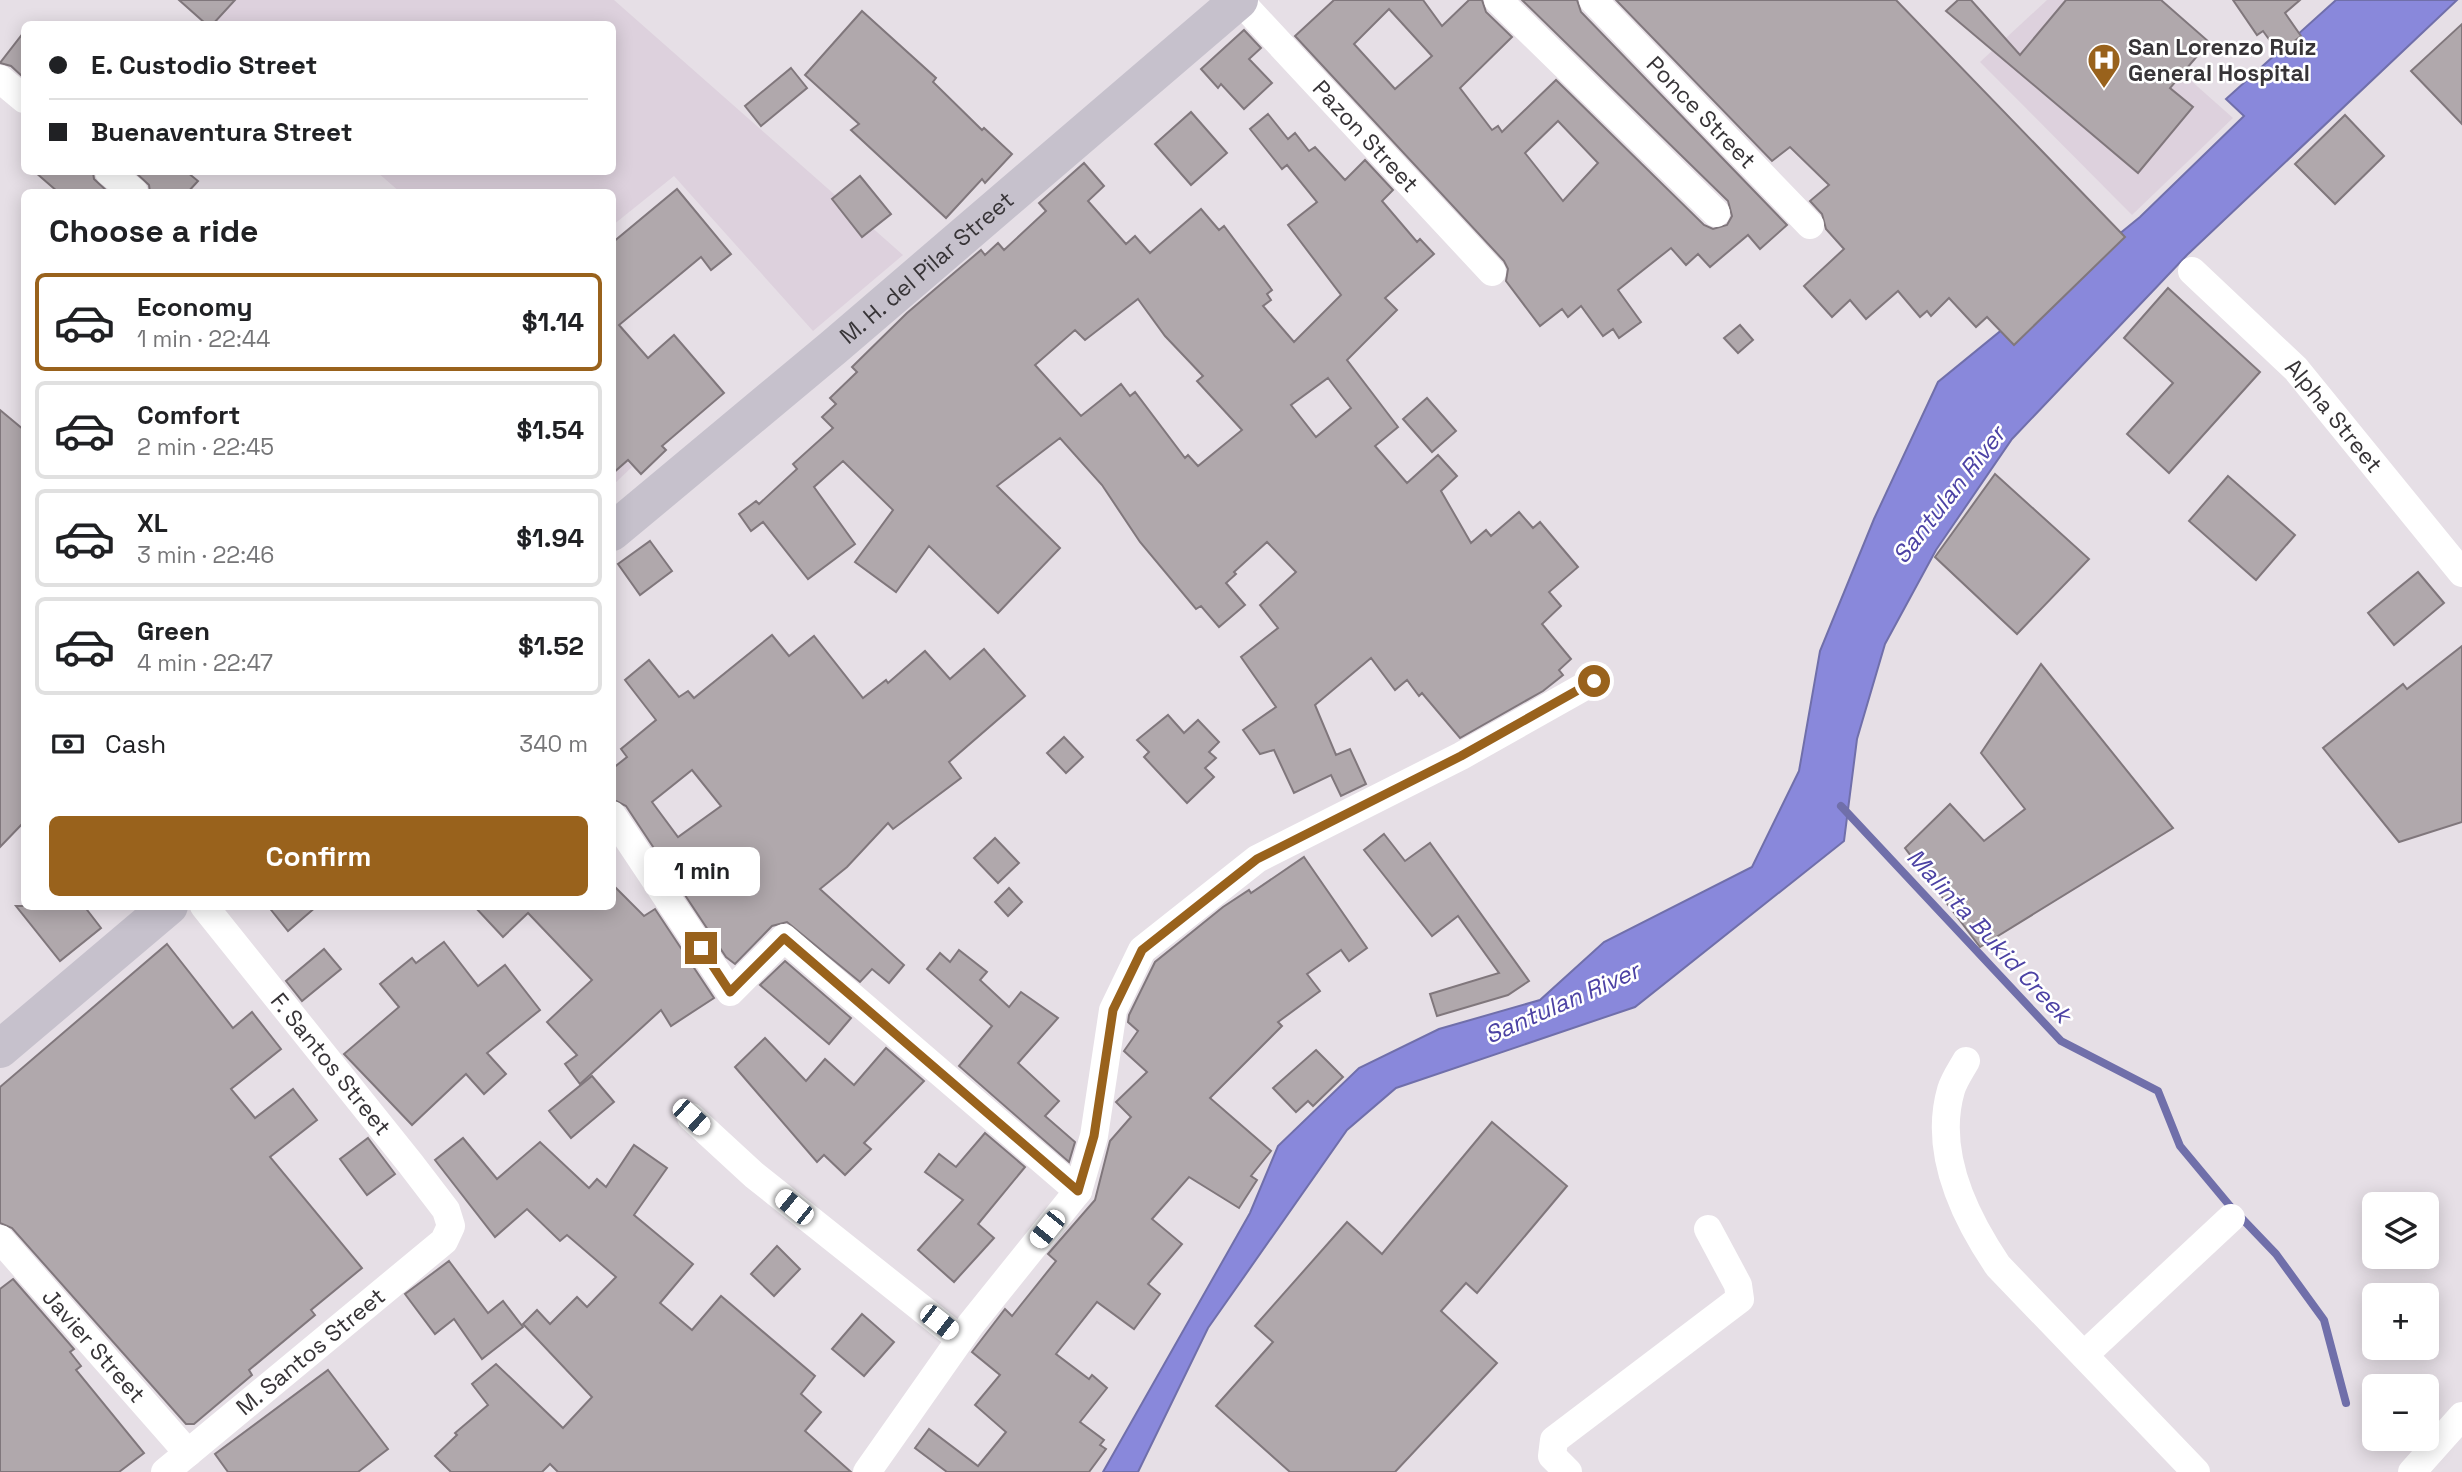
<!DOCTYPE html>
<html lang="en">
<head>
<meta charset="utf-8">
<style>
  body { margin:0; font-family:"Space Grotesk",sans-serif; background:#f6f6f6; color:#202124; height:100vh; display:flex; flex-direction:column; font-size:26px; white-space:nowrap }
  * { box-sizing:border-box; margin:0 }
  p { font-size:23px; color:#757577 }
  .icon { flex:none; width:38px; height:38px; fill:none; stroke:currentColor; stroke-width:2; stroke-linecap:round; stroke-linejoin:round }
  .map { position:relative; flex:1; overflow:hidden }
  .side { position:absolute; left:21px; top:189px; width:595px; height:721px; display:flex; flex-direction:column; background:#fff; border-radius:10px; box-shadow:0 4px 18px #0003 }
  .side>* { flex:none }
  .hud { position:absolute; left:21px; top:21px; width:595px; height:154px; border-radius:10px; box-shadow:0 4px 18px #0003; display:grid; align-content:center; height:154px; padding:0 28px; background:#fff }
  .tools { position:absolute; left:2362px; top:1192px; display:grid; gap:14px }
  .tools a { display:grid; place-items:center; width:77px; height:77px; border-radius:10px; background:#fff; box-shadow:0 4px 18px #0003; font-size:35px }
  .end { position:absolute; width:32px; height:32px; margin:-16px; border:9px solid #99621c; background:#fff; box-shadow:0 0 0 4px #fff }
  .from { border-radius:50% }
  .bubble { position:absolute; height:49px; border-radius:10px; background:#fff; box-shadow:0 4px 18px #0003; font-size:23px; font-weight:700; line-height:49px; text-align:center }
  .car { position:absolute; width:21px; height:42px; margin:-21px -10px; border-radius:9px; box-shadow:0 0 5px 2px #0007; background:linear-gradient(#fff 24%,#345 0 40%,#fff 0 76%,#345 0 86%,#fff 0) }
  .hud b { display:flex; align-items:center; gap:24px; height:66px; font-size:26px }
  .hud b+b { border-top:2px solid #e0e0e0 }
  .hud i { width:18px; height:18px; background:#202124 }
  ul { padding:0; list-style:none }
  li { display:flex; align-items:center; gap:21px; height:98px; margin:0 14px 10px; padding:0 14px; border:4px solid #e0e0e0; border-radius:10px }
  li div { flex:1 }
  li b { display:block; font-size:26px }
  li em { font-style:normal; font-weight:700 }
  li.on { border-color:#99621c }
  li>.icon { width:63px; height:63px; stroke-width:1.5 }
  h2 { padding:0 28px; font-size:32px; line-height:84px }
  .pay { display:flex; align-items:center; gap:18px; height:77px; padding:0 28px; font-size:26px }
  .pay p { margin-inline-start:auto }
  .primary-button { display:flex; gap:14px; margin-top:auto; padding:14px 28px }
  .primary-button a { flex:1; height:80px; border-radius:10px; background:#99621c; color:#fff; font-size:28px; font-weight:700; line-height:80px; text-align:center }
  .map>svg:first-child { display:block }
</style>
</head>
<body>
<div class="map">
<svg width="2462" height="1472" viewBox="0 0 2462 1472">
  <rect width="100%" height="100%" fill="#e6dfe6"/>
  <g fill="#ddd1dd">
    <polygon points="179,0 614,0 903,255 813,331 674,176 613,225 612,192 400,192 377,172 612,172 612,24 207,24"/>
    <polygon points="2047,0 2100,0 2233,118 2132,215 1980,62"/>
    <polygon points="613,446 632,467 613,485"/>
  </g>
  <polygon fill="#8988db" stroke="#706faa" stroke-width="2" points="2336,0 2457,0 2187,255 2012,439 1936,550 1885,644 1857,739 1844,841 1635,1007 1396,1088 1347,1130 1208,1328 1138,1472 1103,1472 1250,1213 1278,1146 1359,1068 1439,1029 1540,1000 1604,942 1752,867 1799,771 1820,651 1874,519 1938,382 2140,217 2244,116 2226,99"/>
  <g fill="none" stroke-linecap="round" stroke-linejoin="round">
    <polyline stroke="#706faa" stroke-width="8" points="1841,806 2061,1041 2158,1091 2180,1146 2230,1206 2276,1254 2324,1320 2346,1403"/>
  </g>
  <g fill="#b0a8ac" stroke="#80777c" stroke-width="2" fill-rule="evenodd">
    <polygon points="179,0 235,0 213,24 206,24"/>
    <path d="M1334,0h89l19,26 27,-26h13l4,12 26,25 -52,51 32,42 6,-4 4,6 54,-52 148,145 9,4 14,-4 5,-9 -4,-15 -206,-201h55l4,12 206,213 -27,24 -12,-14 -38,32 -12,-13 -12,11 -15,-17 -53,42 23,32 -22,16 -6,-9 -10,7 -22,-30 -13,11 -6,-8 -22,17 -34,-45 2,-12 -4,-8 -209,-225zM1389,9l43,47 -37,33 -41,-45zM1558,121l40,42 -35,38 -38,-48z"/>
    <polygon points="1616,0 1896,0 2125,237 2014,345 1987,317 1976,327 1949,298 1931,316 1927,311 1920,317 1898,291 1866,319 1850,300 1832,317 1804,286 1844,249 1826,229 1822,214 1810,201 1829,185 1790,147 1772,161"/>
    <polygon points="1958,0 1971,0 2020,55 2066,0 2161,0 2209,42 2170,88 2193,107 2138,173 1946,11"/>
    <polygon points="2233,0 2300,0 2285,13 2301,36 2279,53 2263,31 2257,35"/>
    <polygon points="862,11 936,78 933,82 982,130 984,128 1012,154 985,183 982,179 946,218 851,130 859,124 805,75"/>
    <polygon points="2462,24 2462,124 2411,71"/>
    <polygon points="1244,30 1261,48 1249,59 1272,83 1244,109 1221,84 1218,88 1201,69"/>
    <polygon points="24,32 24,78 11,66 0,63"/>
    <polygon points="791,68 807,88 761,126 745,106"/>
    <polygon points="1191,112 1227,153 1191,185 1155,144"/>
    <path d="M1268,114l20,25 7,-6 14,18 6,-4 30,33 20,-20 28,30 -11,11 35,41 3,-3 14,15 -49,44 12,12 -50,50 51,67 -23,19 32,37 31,-28 19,21 -16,15 30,52 15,-13 5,6 28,-24 14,16 7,-6 38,45 -29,25 12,14 -19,18 29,35 -12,11 4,5 -20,16 -83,47 -38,-45 -3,3 -12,-16 -12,10 -24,-32 -56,47 21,50 14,-6 16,35 -25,12 -10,-21 -37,18 -20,-43 -14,4 -17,-24 33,-23 -35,-50 37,-29 -18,-23 36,-33 -29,-30 -33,30 2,2 -10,9 19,22 -26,22 -18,-21 -5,3 -56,-67 -38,-57 -42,-47 -63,48 63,62 -62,65 -69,-67 -33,46 -41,-30 38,-52 -50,-49 -29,26 41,57 -47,35 -45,-57 -12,9 -12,-17 17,-13 3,3 38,-35 -4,-5 40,-36 -11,-11 14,-13 -6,-6 27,-26 -5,-5 55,-54 74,-63 4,5 13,-12 6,7 42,-39 -7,-8 45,-40 20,23 -16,15 38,43 9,-8 15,17 51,-44 18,21 5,-4 48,64 -5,4 4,6 -8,6 31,36 47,-47 -53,-70 29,-23 -30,-37 -5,4 -32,-40zM1138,299l27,37 38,40 -6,5 45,49 -44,36 -10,-11 -3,3 -50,-66 -5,4 -9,-12 -40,32 -46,-51 40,-35 10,10zM1328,378l23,30 -35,29 -25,-32z"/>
    <polygon points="2345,115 2384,156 2335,204 2295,164"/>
    <polygon points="35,172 93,172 94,179 108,192 58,192"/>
    <polygon points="135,172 187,172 198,181 188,192 150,192 149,185"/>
    <polygon points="860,176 891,214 862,237 832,199"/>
    <polygon points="677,189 731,254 711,270 701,257 619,325 648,358 674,335 724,393 662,446 666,450 641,474 628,460 612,474 612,243"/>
    <polygon points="2168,288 2260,372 2169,473 2127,434 2173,383 2124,338"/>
    <polygon points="1740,325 1753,340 1738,353 1724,338"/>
    <polygon points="1427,398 1456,431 1432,452 1403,419"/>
    <polygon points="0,410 24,430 24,822 0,847"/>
    <polygon points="1995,474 2089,559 2017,634 1935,557"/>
    <polygon points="2228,476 2295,535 2256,580 2189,521"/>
    <polygon points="650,541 672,571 640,595 618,564"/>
    <polygon points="2418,572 2444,603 2394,645 2368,613"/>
    <path d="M772,635l17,21 25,-20 49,62 23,-18 2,3 37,-32 25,28 34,-30 41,47 -76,66 12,16 -68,51 -5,-6 -41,44 -27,22 84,76 -15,18 -17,-14 -12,13 -73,-60 -15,4 -37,38 -9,-7 -100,-151 -14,-7v-30l15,-12 -6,-8 35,-29 -31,-40 24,-20 30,37 9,-6 6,7zM692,770l29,36 -43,31 -26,-35z"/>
    <polygon points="2462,646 2462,822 2399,842 2323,748 2403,684 2407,689"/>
    <polygon points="2041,664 2173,828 1980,947 1905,848 1950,804 1984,841 2025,809 1981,753"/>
    <polygon points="1168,715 1184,733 1198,720 1219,742 1209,752 1216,758 1205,768 1214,777 1187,803 1144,757 1149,752 1137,740"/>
    <polygon points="1064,737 1083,757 1066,773 1047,753"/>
    <polygon points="1384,834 1405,861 1430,843 1529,981 1508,995 1437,1016 1430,994 1499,973 1458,916 1432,936 1364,850"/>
    <polygon points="995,838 1019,863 998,883 974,858"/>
    <polygon points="1304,857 1367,948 1349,961 1341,950 1307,974 1320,991 1278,1022 1282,1026 1210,1098 1271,1151 1251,1176 1257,1180 1239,1208 1189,1177 1152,1219 1182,1244 1148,1284 1160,1294 1134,1329 1097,1302 1056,1354 1089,1379 1092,1375 1107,1388 1080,1422 1104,1440 1100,1445 1106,1449 1089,1472 947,1472 915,1448 929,1429 978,1466 1006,1432 975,1405 1000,1375 972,1352 1005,1309 1012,1316 1056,1261 1048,1254 1095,1200 1110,1141 1131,1117 1116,1102 1147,1072 1124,1051 1138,1031 1128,1022 1129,1015 1155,962 1223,907 1249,890 1251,893"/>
    <polygon points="612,884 644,916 655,909 714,998 671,1026 661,1010 580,1084 565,1064 577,1055 547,1022 592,980 528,913 503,937 474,906 612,906"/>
    <polygon points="1009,888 1022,902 1008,916 995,902"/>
    <polygon points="16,906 84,906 101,928 60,961"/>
    <polygon points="268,906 317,906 288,931"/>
    <polygon points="444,942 478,986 505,965 540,1010 487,1053 506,1074 484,1094 466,1074 412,1125 344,1054 399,1007 380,984 412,958 416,963"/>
    <polygon points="167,944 233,1028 252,1012 281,1049 231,1089 255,1118 293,1089 317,1120 270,1157 362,1268 311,1310 315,1315 249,1370 252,1375 194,1424 186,1424 12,1228 0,1223 0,1087"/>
    <polygon points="324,949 341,969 302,1001 286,981"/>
    <polygon points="959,950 987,972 980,980 1009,1007 1021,992 1058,1018 1018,1063 1059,1101 1045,1116 1075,1142 1069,1162 959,1066 992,1026 927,969 940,953 950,962"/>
    <polygon points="785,961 851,1018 829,1044 760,985"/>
    <polygon points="765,1038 806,1081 825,1059 854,1085 886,1048 924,1081 864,1143 871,1149 845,1175 824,1155 817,1162 735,1067"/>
    <polygon points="1316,1050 1343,1077 1313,1106 1308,1101 1296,1112 1273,1088"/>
    <polygon points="592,1076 614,1102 571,1138 549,1111"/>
    <polygon points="1492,1122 1567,1186 1477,1293 1466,1283 1441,1311 1497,1363 1395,1472 1290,1472 1216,1406 1273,1342 1255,1326 1347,1222 1382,1254"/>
    <polygon points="985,1133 1025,1167 978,1224 994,1238 954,1282 918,1250 963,1200 925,1172 939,1154 956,1167"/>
    <polygon points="368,1138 395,1174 367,1195 340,1159"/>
    <polygon points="463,1138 497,1179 540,1142 589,1188 597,1179 606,1187 634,1145 667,1168 634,1215 693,1264 660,1303 692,1330 721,1296 815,1376 801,1394 821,1412 805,1431 851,1472 558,1472 550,1464 542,1472 451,1472 435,1456 457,1435 455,1433 488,1405 472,1384 496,1364 563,1428 592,1397 523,1324 537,1310 550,1324 577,1297 587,1307 616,1277 567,1235 560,1241 527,1209 495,1237 435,1160"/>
    <polygon points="777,1246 800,1269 774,1296 751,1274"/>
    <polygon points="449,1261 488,1313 503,1301 523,1327 482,1359 454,1319 435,1334 405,1294"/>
    <polygon points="13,1279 74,1349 70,1352 81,1366 76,1370 144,1453 119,1472 0,1472 0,1289"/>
    <polygon points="862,1314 894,1342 864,1376 832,1349"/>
    <polygon points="328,1370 388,1449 358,1472 228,1472 215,1454"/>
  </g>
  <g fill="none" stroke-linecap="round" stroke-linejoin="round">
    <g stroke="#fff" stroke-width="28">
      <path id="s1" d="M1239,0l253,272"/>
      <polyline points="1498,0 1716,213"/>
      <path id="s2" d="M1593,0l217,225"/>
      <polyline points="0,79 24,99"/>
      <polyline points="109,172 134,192"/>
      <path id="s3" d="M2192,271l104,98 166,204"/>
      <polyline points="612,815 730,992 784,938 1078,1191"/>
      <path d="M1966,1061c-5,9 -12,19 -15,29 -18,62 13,126 47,176l198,206"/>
      <polyline points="691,1117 754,1175 960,1339"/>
      <path id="s4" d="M0,1239l188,214"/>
      <polyline points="2084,1355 2231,1218"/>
      <path id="s5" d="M165,1472l279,-231 7,-15 -5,-16 -36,-47 -206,-257"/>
      <polyline points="867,1472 971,1324 1078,1191 1094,1136 1113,1010 1142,950 1257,859 1461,756 1594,681"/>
      <polyline points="1568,1472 1552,1456 1554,1440 1740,1299 1738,1285 1708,1229"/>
      <polyline points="2412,1472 2462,1416"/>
    </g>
    <g stroke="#c6c1cc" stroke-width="38">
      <path id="s6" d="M612,532l222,-185 405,-347"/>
      <polyline points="0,1049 169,906"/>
    </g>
  </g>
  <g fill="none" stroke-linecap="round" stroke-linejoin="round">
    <polyline stroke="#99621c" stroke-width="9" points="701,948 730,992 784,938 1078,1191 1094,1136 1113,1010 1142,950 1257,859 1461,756 1594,681"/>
  </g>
  <defs>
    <symbol id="hospital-pin" viewBox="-11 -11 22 30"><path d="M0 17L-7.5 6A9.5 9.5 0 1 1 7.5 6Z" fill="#99621c" stroke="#fff"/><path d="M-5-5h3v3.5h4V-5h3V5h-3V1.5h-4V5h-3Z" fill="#fff"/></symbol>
  </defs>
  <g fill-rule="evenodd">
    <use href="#hospital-pin" x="2085" y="41" width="38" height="52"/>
  </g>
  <g text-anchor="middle" stroke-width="5" stroke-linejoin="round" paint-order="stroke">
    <g font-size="23" font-weight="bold" fill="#373437" stroke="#fff" text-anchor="start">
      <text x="2128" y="55">San Lorenzo Ruiz<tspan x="2128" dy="26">General Hospital</tspan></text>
    </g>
    <g font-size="23" fill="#373437" stroke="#fff">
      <text dy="8" stroke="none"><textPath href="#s2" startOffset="156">Ponce Street</textPath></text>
      <text dy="8" stroke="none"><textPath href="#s1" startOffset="186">Pazon Street</textPath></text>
      <text dy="8" stroke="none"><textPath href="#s6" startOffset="411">M. H. del Pilar Street</textPath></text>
      <text dy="8" stroke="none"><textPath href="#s3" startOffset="203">Alpha Street</textPath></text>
      <text transform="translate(331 1064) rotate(51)" y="8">F. Santos Street</text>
      <text dy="8" stroke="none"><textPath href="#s4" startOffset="142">Javier Street</textPath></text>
      <text dy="8" stroke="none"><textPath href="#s5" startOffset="189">M. Santos Street</textPath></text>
    </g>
    <g font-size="24" font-style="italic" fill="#4c42a4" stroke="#fff">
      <text transform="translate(1949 495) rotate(-52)" y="8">Santulan River</text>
      <text transform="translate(1989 936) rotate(47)" y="8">Malinta Bukid Creek</text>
      <text transform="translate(1562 1003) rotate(-24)" y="8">Santulan River</text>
    </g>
  </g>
</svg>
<div class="tools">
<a><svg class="icon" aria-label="layers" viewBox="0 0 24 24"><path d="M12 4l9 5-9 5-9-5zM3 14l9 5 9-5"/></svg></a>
<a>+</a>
<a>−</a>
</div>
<i class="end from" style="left:1594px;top:681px"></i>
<i class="end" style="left:701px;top:948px"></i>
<div class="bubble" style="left:644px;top:847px;width:116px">1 min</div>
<i class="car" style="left:691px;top:1117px;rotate:132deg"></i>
<i class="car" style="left:794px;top:1207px;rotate:309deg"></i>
<i class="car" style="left:1047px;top:1229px;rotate:219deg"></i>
<i class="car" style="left:939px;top:1322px;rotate:128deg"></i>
<div class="hud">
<b><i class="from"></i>E. Custodio Street</b>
<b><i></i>Buenaventura Street</b>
</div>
<section class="side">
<h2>Choose a ride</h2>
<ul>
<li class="on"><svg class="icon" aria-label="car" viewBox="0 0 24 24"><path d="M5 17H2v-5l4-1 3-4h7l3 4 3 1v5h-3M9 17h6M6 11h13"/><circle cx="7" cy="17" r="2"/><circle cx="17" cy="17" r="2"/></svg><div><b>Economy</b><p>1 min · 22:44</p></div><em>$1.14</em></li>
<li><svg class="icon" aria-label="car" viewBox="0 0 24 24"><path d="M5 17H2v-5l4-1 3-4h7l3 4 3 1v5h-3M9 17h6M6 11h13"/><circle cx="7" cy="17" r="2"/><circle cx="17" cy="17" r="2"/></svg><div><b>Comfort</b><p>2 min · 22:45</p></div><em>$1.54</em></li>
<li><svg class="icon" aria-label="car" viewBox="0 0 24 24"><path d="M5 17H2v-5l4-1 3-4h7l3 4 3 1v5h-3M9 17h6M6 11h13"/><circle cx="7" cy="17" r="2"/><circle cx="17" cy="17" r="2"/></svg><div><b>XL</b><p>3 min · 22:46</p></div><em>$1.94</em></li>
<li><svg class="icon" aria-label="car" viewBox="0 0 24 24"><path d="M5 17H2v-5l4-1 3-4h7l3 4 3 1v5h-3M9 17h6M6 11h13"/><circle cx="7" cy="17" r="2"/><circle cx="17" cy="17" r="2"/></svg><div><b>Green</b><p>4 min · 22:47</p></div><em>$1.52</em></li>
</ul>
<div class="pay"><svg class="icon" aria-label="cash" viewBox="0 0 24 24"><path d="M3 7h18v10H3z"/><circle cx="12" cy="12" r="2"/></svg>Cash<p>340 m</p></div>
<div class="primary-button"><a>Confirm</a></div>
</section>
</div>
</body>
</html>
